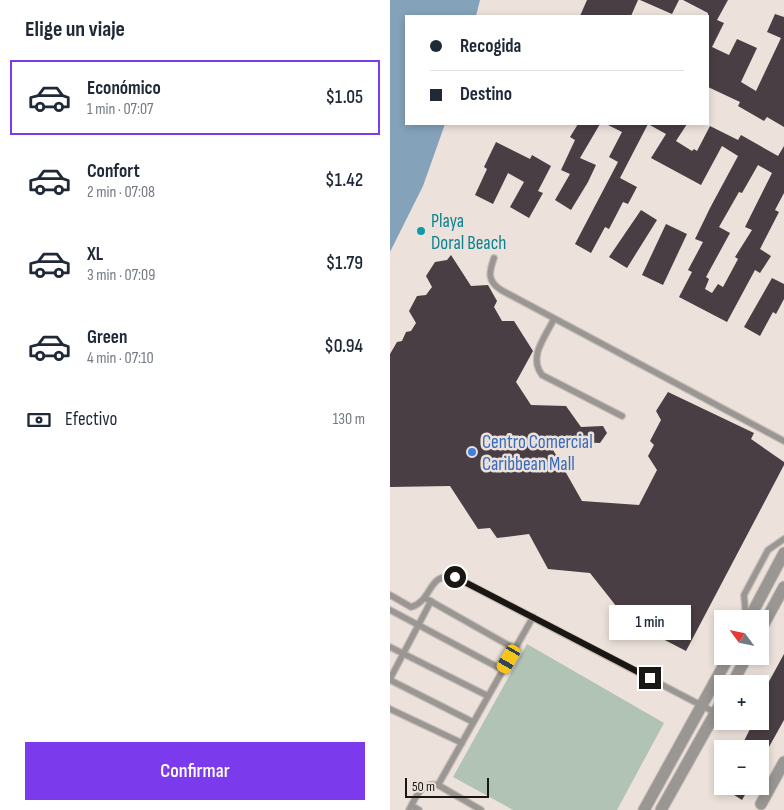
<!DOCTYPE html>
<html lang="es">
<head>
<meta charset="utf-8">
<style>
  body { margin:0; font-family:"Sofia Sans Condensed",sans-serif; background:#f2f2f3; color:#1f2937; height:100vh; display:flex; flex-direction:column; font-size:19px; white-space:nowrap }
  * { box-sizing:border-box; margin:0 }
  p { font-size:16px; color:#747a83 }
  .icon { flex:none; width:28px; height:28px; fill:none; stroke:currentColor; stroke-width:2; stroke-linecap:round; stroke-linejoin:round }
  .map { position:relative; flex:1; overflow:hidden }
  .sheet { display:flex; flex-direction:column; background:#fff; width:390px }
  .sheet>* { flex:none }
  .top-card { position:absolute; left:15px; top:15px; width:304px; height:110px; border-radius:0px; box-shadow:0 2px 8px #0003; display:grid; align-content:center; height:110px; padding:0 25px; background:#fff }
  .needle { width:32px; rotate:303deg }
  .buttons { position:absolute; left:324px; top:610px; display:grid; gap:10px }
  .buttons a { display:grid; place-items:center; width:55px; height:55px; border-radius:0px; background:#fff; box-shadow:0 2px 8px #0003; font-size:25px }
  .scale { position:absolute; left:15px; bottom:12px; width:84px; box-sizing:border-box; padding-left:5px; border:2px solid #191613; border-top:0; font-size:14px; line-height:18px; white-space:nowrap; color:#191613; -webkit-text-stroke:4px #ece2db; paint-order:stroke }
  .end { position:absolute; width:22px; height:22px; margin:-11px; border:6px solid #191613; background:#fff; box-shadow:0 0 0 2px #fff }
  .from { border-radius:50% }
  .bubble { position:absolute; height:35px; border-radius:0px; background:#fff; box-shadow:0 2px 8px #0003; font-size:16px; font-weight:600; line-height:35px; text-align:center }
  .car { position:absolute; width:15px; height:30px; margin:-15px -8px; border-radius:6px; box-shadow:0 0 4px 1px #0007; background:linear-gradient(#f5c518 24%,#345 0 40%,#f5c518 0 76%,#345 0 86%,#f5c518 0) }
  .top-card b { display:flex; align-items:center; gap:18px; height:48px; font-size:19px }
  .top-card b+b { border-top:1px solid #e0e1e3 }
  .top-card i { width:12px; height:12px; background:#1f2937 }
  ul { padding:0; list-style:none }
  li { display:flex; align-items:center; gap:15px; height:75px; margin:0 10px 8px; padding:0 15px; border:2px solid transparent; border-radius:0px }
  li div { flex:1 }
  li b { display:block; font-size:19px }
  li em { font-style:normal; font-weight:600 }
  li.active { border-color:#7c3aed }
  li>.icon { width:45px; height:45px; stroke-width:1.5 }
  h2 { padding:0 25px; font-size:22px; line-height:60px }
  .pay { display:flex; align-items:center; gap:12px; height:55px; padding:0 25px; font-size:19px }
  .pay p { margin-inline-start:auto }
  .action { display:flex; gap:10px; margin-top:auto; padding:10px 25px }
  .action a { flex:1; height:58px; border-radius:0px; background:#7c3aed; color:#fff; font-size:20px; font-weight:600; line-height:58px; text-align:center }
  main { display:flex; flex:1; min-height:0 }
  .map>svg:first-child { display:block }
</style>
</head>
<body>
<main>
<section class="sheet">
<h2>Elige un viaje</h2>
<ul>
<li class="active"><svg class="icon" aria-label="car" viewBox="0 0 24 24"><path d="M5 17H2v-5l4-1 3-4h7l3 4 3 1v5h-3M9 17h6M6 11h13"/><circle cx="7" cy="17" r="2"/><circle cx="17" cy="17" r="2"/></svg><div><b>Económico</b><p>1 min · 07:07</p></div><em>$1.05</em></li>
<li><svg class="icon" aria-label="car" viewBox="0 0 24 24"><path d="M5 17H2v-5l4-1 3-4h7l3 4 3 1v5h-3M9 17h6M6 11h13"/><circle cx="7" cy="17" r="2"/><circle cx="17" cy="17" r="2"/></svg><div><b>Confort</b><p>2 min · 07:08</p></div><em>$1.42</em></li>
<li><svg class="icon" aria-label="car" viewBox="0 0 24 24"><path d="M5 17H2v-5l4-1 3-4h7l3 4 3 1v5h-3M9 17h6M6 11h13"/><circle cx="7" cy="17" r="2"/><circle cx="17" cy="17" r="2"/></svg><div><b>XL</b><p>3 min · 07:09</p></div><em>$1.79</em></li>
<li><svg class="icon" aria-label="car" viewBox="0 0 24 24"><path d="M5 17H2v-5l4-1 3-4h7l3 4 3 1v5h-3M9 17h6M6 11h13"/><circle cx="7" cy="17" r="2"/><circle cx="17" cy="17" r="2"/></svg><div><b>Green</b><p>4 min · 07:10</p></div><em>$0.94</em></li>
</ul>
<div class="pay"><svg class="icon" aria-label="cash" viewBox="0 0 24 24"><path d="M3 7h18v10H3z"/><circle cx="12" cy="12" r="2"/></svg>Efectivo<p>130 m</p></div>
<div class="action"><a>Confirmar</a></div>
</section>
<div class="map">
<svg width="394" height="810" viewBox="0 0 394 810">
  <rect width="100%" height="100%" fill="#ece2db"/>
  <polygon fill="#b0c3b5" points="137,644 274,723 227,810 123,810 63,777"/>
  <polygon fill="#84a2b9" points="0,0 90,0 86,16 16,16 16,124 55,124 33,186 0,252"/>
  <g fill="#483e43" fill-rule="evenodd">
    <polygon points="197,0 248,0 241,16 190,16"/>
    <polygon points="250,0 289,0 282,14"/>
    <polygon points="293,0 338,0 327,20 334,23 322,47 339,55 347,39 367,48 351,82 366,91 391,38 377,32 385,14 394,17 394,127 377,117 374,121 348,106 350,102 318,87 318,13"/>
    <polygon points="188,124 210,124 190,158 206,165 198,182 181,210 165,200 180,174 171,170 185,140 180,137"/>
    <polygon points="216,124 258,124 230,178 247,187 238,204 233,202 219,229 215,227 201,253 185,244 228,162 219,157 232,132"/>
    <path d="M258,124h39l-11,17 16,10 2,-2 3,2 13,-25 28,14 3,-5 37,21 6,-10v47l-9,17 4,2 -19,37 11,7 -11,17 -5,-3 -28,52 -48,-25 13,-25 -4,-2 15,-28 -8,-3 15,-31 28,-52 -16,-10 -21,39 -50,-27 15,-24zM368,165l14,8 -27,54 7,3 -17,27 3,2 -15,28 -5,-3 -6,9 -7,-4 4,-10 -3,-2 24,-44 -11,-6 20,-35 3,1z"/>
    <polygon points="106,142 140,159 142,155 161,166 148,191 153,193 139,218 120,207 134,182 118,173 103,204 85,195 97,169 94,167"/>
    <polygon points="251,210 267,220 237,268 219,257"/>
    <polygon points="276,224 297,234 273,285 252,275"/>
    <polygon points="61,255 81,286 98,285 107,301 104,307 112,321 124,321 143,351 126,382 141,405 176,406 191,427 213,426 217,433 210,443 158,441 192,501 249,505 267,470 258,456 264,445 260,441 271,420 266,411 278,392 364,433 361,439 394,462 394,465 296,651 238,621 200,573 158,569 139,534 107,538 100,528 88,529 60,486 0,487 0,354 7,342 12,341 16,332 21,331 26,323 19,311 27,296 36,295 42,287 36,276 45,262 57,260"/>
    <polygon points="382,278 394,284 394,299 386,314 383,312 370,336 354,327"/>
    <polygon points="394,654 394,720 370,763 370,749 350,749 364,721 370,721 370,698"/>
    <polygon points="330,786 360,786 352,800"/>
  </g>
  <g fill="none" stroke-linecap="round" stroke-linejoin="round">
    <defs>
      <g id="lane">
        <path d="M104,258c-5,14 -7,23 7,32l283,151"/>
        <path d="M164,319c-9,18 -26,38 -12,56l80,41"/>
        <path d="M0,595l21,12c22,-6 16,-35 44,-30l261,136"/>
        <polyline points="35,598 125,649"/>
        <polyline points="0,610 113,670"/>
        <polyline points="356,619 354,595 378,550 394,539"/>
        <polyline points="0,647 98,696"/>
        <polyline points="0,679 41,601"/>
        <polyline points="0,680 83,722"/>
        <polyline points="0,709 72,743"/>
        <polyline points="48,785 143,617"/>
        <polyline points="22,806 29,810"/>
        <path d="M19,810c7,-13 12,-28 29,-25l43,25"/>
      </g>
      <g id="street">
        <polyline points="359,619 394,553"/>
        <polyline points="370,631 394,587"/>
        <polyline points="342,684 357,656"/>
        <polyline points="371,804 394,762"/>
        <polyline points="254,810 339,656"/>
        <polyline points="271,810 332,701"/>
      </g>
    </defs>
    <use href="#lane" stroke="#c6bdb7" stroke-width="8"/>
    <use href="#street" stroke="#c6bdb7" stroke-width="13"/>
    <use href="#lane" stroke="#9a9693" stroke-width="5.5"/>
    <use href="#street" stroke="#9a9693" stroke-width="11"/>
  </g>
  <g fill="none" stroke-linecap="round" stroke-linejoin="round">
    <polyline stroke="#191613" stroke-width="6" points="65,577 260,678"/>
  </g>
  <circle fill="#0f9aa8" stroke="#ece2db" stroke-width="2" cx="31" cy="231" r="5"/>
  <circle fill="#3f7fe0" stroke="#ece2db" stroke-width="2" cx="82" cy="452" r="5"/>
  <g text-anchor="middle" stroke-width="5" stroke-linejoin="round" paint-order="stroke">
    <g font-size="19" fill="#0d838f" stroke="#ece2db" text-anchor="start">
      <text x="41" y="227">Playa<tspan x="41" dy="22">Doral Beach</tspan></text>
    </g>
    <g font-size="19" fill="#366cbe" stroke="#ece2db" text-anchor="start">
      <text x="92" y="448">Centro Comercial<tspan x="92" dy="22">Caribbean Mall</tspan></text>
    </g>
  </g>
</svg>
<div class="buttons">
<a><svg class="needle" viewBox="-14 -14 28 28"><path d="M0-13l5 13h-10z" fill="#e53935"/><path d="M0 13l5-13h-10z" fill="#747a83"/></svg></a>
<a>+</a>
<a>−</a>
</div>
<div class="scale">50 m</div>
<i class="end from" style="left:65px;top:577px"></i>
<i class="end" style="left:260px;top:678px"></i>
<div class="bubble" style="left:219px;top:605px;width:82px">1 min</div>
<i class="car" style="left:119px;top:659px;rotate:210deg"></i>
<div class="top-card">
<b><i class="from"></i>Recogida</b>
<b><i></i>Destino</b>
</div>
</div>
</main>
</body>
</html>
